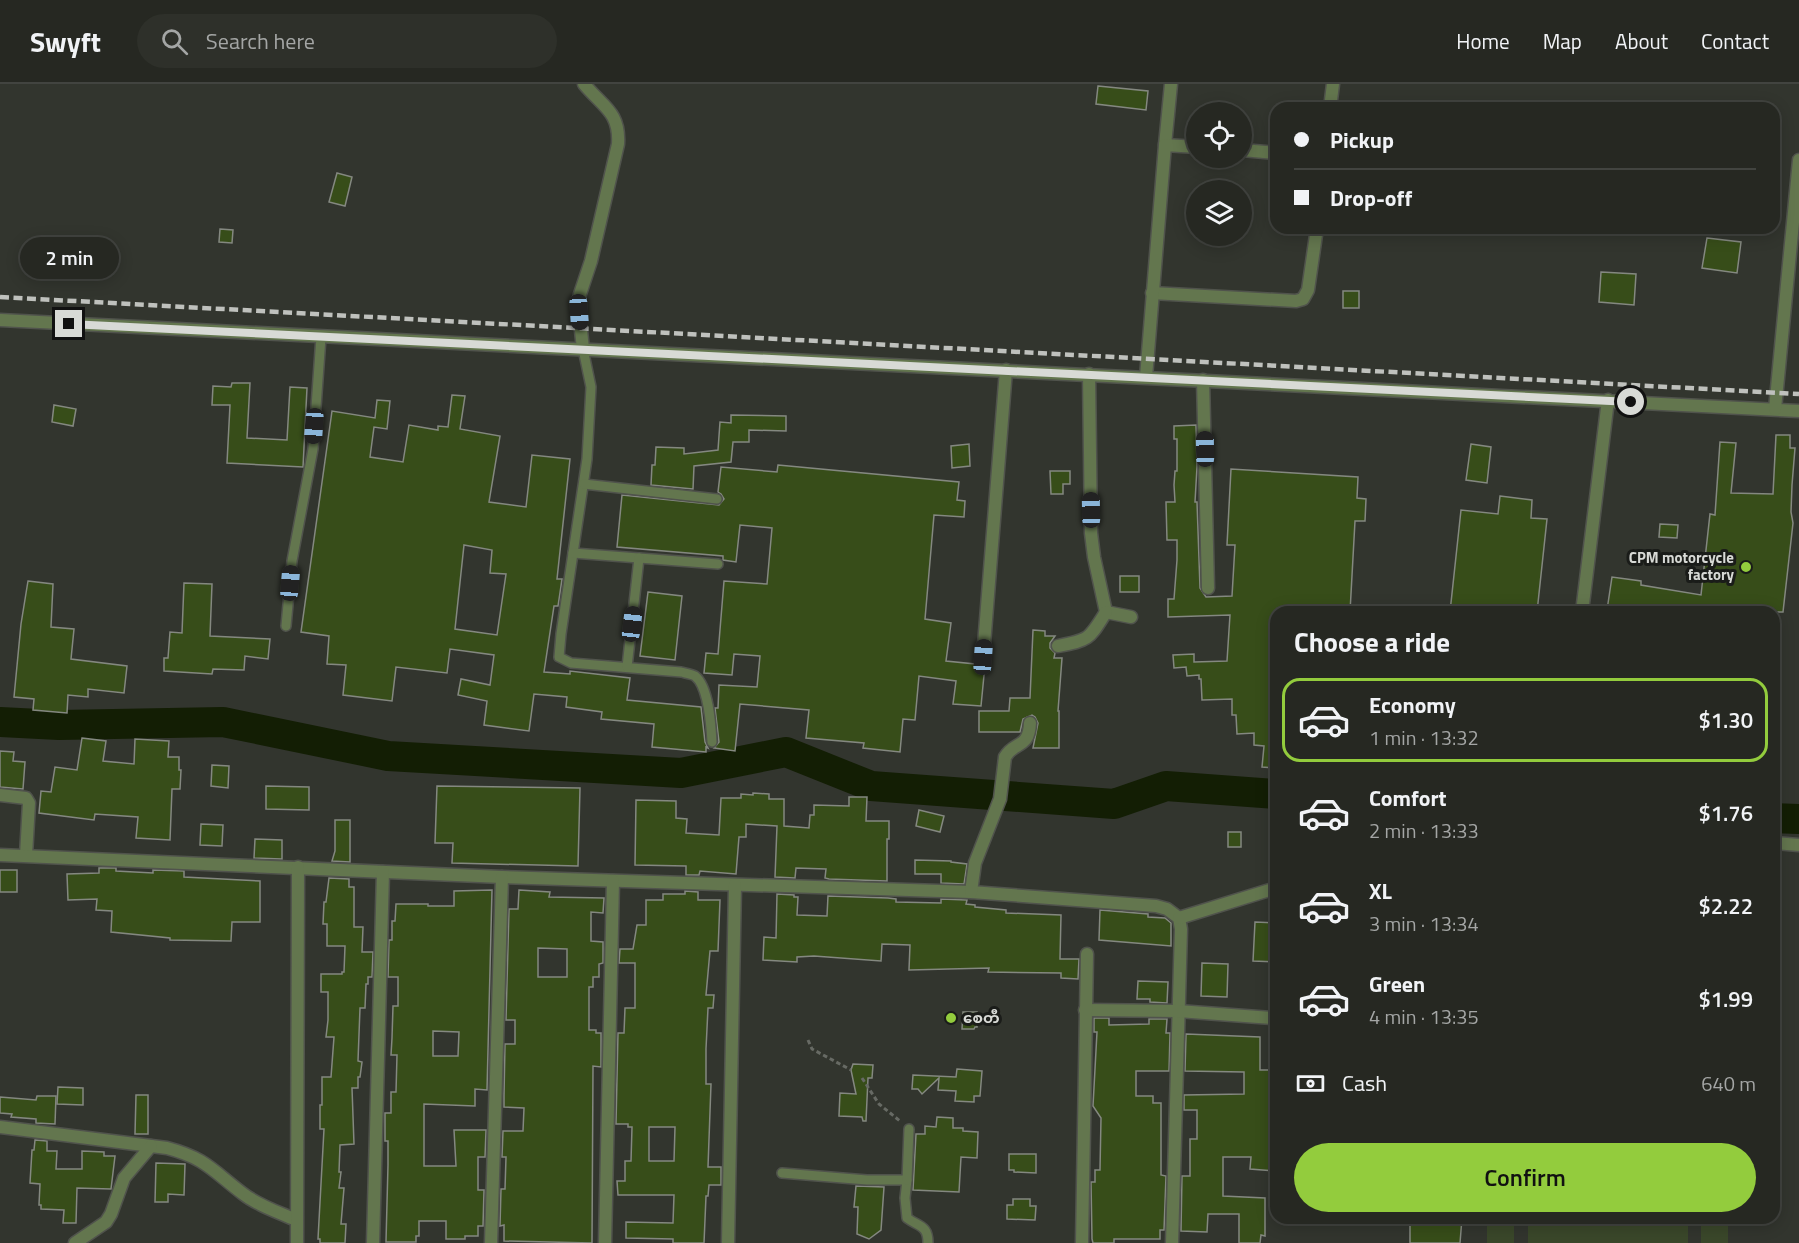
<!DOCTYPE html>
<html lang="en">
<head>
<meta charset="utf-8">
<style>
  body { margin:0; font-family:"Titillium Web","Noto Sans Myanmar",sans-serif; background:#2e302a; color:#f1f3f6; height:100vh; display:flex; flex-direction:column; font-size:22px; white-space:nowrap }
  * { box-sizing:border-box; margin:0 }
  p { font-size:20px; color:#a4a6a5 }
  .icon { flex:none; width:33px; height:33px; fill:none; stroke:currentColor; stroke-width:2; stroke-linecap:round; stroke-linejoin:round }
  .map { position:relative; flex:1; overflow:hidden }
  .drawer { position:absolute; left:1270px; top:522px; width:510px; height:618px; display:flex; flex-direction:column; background:#262822; border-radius:18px; box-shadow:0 3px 15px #0003,0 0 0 2px #424440 }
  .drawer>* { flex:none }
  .guide { position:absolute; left:1270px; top:18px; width:510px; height:132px; border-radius:18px; box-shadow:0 3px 15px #0003,0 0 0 2px #424440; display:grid; align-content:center; height:132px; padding:0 24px; background:#262822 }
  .tools { position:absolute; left:1186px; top:18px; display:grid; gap:12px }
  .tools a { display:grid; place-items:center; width:66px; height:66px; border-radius:50%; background:#262822; box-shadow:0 3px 15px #0003,0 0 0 2px #424440; font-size:30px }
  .end { position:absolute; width:27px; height:27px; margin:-14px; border:8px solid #d8dad6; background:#111; box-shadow:0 0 0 3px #111 }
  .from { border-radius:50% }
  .bubble { position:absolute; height:42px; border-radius:21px; background:#262822; box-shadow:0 3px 15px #0003,0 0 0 2px #424440; font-size:20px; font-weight:600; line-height:42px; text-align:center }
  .car { position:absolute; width:18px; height:36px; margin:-18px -9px; border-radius:8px; box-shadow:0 0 4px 2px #0007; background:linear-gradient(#222 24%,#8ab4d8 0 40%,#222 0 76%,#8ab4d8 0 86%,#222 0) }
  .guide b { display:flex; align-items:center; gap:21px; height:57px; font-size:22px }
  .guide b+b { border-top:2px solid #424440 }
  .guide i { width:15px; height:15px; background:#f1f3f6 }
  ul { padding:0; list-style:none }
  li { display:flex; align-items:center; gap:18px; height:84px; margin:0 12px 9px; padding:0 12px; border:3px solid transparent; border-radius:18px }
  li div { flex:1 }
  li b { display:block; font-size:22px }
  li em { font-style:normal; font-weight:600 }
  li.selected { border-color:#93cc3d }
  li>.icon { width:54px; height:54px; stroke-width:1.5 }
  h2 { padding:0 24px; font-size:27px; line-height:72px }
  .pay { display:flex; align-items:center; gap:15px; height:66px; padding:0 24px; font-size:22px }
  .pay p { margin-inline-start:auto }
  .primary-button { display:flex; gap:12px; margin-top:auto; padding:12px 24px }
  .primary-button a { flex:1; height:69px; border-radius:36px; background:#93cc3d; color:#111; font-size:24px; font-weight:600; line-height:69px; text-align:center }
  header { display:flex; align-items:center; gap:36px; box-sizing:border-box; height:84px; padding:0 30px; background:#262822; border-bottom:2px solid #424440 }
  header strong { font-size:28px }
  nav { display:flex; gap:33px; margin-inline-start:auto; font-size:21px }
  .search { width:420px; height:54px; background:#2e302a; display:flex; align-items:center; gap:15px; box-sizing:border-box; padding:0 21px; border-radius:33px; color:#a4a6a5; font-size:22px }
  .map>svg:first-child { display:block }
</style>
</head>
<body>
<header>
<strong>Swyft</strong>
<div class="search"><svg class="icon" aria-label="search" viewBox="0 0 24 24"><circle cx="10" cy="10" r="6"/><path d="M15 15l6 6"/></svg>Search here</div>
<nav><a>Home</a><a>Map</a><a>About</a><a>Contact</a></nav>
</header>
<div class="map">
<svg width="1799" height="1159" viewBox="0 0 1799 1159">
  <rect width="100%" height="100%" fill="#32352e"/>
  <g fill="#3a472a">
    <rect x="1487" y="1134" width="27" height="25"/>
    <rect x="1528" y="1134" width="160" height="25"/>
    <rect x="1701" y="1134" width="27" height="25"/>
  </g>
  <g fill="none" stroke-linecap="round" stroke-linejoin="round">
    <g stroke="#131e04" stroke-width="30">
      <polyline points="0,638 59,641 223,638 388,672 681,689 786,668 871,702 1114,720 1166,702 1276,710"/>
      <polyline points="1774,734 1799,735"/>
    </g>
  </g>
  <g fill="#374d19" stroke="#848880" stroke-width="1.5" fill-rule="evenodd">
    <polygon points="1098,2 1148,7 1146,26 1096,20"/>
    <polygon points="337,89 352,93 345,122 329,118"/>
    <polygon points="220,145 233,146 232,159 219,158"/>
    <polygon points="1707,154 1741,158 1737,189 1702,184"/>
    <polygon points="1601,188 1636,190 1634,221 1599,218"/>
    <rect x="1343" y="207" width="16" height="17"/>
    <polygon points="232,299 250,299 247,354 287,356 290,303 307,304 303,383 227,379 230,321 212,321 213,302 231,303"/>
    <path d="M452,311l13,1 -5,33 40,7 -11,66 37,5 6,-52 38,4 -13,120h5l-4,27h-4l-10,66 26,2v-3l60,7 -3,22 74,7 4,35 3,6 -2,-1v5l-54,-5 2,-23 -53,-5 1,-7 -36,-5 1,-10 -33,-3 -5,37 -45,-6 3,-24 -29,-6 3,-16 29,6 4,-30 -44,-6 -3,24 -51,-6 -4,34 -49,-6 3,-30 -19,-1 2,-28 -28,-4 31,-221 43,7 2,-18 13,1 -3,28 -13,-2 -4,30 33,5 6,-37 29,5v-4l10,1zM464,461l28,5 -2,23 16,1 -9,61 -42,-6z"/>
    <polygon points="54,321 76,325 73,342 52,338"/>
    <polygon points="731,331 786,332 786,347 749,346 749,358 733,358 731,378 694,382 693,405 651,401 652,381 655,381 656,363 684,364 684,370 718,366 720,338 731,339"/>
    <polygon points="1196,341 1197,383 1195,418 1197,418 1200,504 1206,513 1232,512 1235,461 1227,461 1231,385 1358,393 1357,414 1366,415 1365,437 1355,437 1350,528 1276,528 1276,578 1270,577 1270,630 1276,630 1276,684 1262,683 1264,662 1254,661 1254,649 1237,650 1236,631 1232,631 1232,615 1202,616 1201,595 1199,595 1199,591 1187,592 1186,583 1174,584 1173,571 1194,570 1194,578 1227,577 1230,531 1168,533 1168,515 1174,515 1177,476 1177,456 1167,456 1166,418 1175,418 1174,401 1175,387 1177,387 1177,355 1174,355 1174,342"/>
    <polygon points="1776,351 1790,351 1790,364 1795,364 1792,401 1791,428 1793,439 1783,528 1671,528 1638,523 1637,528 1607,526 1612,493 1641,497 1641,501 1701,511 1710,430 1715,431 1720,358 1736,359 1731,409 1773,410"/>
    <polygon points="969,360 970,382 952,384 951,362"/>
    <polygon points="1471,360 1491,363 1487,399 1466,396"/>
    <polygon points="778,381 959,398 957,416 965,417 964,433 934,431 925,535 951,539 946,577 985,581 981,622 953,620 956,597 919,592 915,636 903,635 900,668 863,664 864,659 806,654 809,626 740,620 735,667 714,664 719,658 715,624 718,624 719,601 757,603 760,572 734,570 732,591 704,589 706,569 718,570 724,497 767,500 772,444 740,441 736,478 723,476 723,472 617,463 622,411 719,421 724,415 721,410 718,408 721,383 777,388"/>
    <polygon points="1050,387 1070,387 1070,400 1063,400 1063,410 1051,410"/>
    <polygon points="1500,412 1532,416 1531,434 1547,435 1537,528 1450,528 1461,426 1498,430"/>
    <polygon points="1660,440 1678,441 1677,454 1659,453"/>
    <rect x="1120" y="492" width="19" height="16"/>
    <polygon points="28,497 53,500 51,543 74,545 71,575 127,582 124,609 88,605 88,613 68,611 67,629 33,626 34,615 14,613 21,540"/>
    <polygon points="184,499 212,500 210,552 270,555 268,575 245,572 244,586 213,585 212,590 164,587 164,574 168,574 170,548 182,549"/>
    <polygon points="648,508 682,512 675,576 640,572"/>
    <polygon points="1033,546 1045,547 1045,552 1055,552 1050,559 1050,564 1055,569 1054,574 1062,574 1058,627 1059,627 1059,664 1033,664 1038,639 1035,633 1032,631 1023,635 1020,648 979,648 979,627 1009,627 1010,614 1030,614"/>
    <polygon points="82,654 106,657 103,677 134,680 135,655 169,657 168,673 179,673 179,686 181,686 180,705 172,705 170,756 136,754 138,733 95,730 94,736 39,729 41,707 51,708 55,683 77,686"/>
    <polygon points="0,667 14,668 13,677 25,678 23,705 0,703"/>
    <polygon points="212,681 229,682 228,704 211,702"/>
    <polygon points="266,702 309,703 309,726 266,725"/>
    <polygon points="437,702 580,704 578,782 452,779 453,759 435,759"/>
    <polygon points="753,709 769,710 769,715 784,715 784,742 809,744 810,731 814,731 814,721 849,722 849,713 867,713 866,737 889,737 889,755 887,755 887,797 829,795 825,794 826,785 796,784 795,794 775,793 777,742 746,740 746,753 739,753 736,790 700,787 699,791 686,791 686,782 635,781 636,716 676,717 676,734 687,735 686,749 719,751 721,714 741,714 741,710 753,711"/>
    <polygon points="919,726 944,732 940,748 916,742"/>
    <polygon points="335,736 350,736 350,778 332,777 335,767"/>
    <polygon points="201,740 223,741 222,762 200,761"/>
    <rect x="1228" y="748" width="13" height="15"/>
    <polygon points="255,755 282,756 282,775 254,774"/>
    <polygon points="915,776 951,777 951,778 967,780 964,800 941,799 941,790 915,790"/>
    <polygon points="99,784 116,784 116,787 153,789 153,786 184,787 184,793 260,797 260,838 232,838 231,857 170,856 170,854 111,848 112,827 96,826 97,815 68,816 67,790 99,789"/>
    <rect x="0" y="786" width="17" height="22"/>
    <polygon points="329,794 349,795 349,803 354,803 354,843 363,843 362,868 373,868 372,893 368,893 368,900 366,900 365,924 360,924 358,977 362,978 360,993 358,993 358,1004 352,1004 354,1060 340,1061 339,1088 341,1088 339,1104 344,1104 341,1140 346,1140 345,1159 320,1159 320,1155 318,1155 324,1045 320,1045 320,1021 322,1021 322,993 331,993 334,953 326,953 328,936 328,908 321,908 321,890 342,890 342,888 344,888 345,862 327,862 327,840 323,840 324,818 326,818"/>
    <path d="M492,806l-5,200 -12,-1v17l-51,-2v62h32l-2,-36h32l-1,27h-7v33h6l-1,36h-5v10h-13v3h-19v-18h-27v15h-3v6h-30l2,-77v-24h-3v-28h6v-21h5l1,-37h-6l1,-17 1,-32h5v-29h-10l1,-37h3v-19h3l1,-17h32v2h26v-15zM433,947l26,1 -1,24h-25z"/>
    <path d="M519,806l31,2 -1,5 55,1 -1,15 -12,-1v29l12,1v21l-4,1v13h-6v10h-4v43h7v3h5v34l-8,-1 -1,177 -88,-2v-16l-4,1 1,-37h4l1,-32h-4l1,-26h20l1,-23 -20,-1v-11l1,-52h10v-24h-9l3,-111h9zM538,864l29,1v28h-29z"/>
    <path d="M685,807l13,1v8h22l-2,51h-8l-4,44h8l-1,13h-5l-2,41v35h5l-3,83h13v18h-12l-1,11h-2l-2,47h-31v-4l-47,-1v-16l47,1 1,-28h-56l-1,-14h8v-20h6l1,-34h-4v-3h-12l2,-91h6l1,-25h10v-45h-16l1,-14h13l4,-24h9v-25h17v-6h22zM649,1043h26l-1,34h-25z"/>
    <polygon points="777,810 794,811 794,813 798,813 797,831 827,832 828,812 888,814 896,815 896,818 941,819 941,815 967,816 966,820 975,821 975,823 1006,826 1006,829 1061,831 1060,875 1079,875 1078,895 1061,894 1061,889 988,888 989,884 909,886 910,861 882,860 881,877 814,872 797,873 797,878 763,876 764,853 776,854"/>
    <polygon points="1100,826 1148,830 1148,833 1165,834 1171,839 1171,862 1099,856"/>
    <polygon points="1255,838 1276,839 1276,878 1253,877"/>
    <polygon points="1202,879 1228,880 1227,913 1201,912"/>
    <polygon points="1138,897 1168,898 1167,919 1150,918 1150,915 1137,915"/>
    <polygon points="963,928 977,928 977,943 975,943 974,945 962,945"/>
    <polygon points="1094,934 1109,934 1109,941 1149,940 1149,935 1167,935 1166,949 1170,949 1169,987 1136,987 1136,1012 1153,1012 1153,1019 1161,1019 1161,1091 1166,1092 1164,1146 1160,1146 1160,1155 1114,1155 1114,1159 1093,1159 1092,1155 1091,1098 1095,1098 1095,1086 1100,1086 1101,1034 1093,1022 1097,948 1094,948"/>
    <polygon points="1186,950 1260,953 1260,986 1276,986 1276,1087 1250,1085 1251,1073 1223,1073 1223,1112 1265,1114 1265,1152 1261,1151 1260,1159 1239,1159 1239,1130 1208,1130 1207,1148 1181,1147 1182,1092 1190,1092 1190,1055 1197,1055 1197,1026 1184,1026 1184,1011 1244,1010 1244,988 1185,987"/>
    <polygon points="853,980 873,981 872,994 868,994 866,1037 863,1037 862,1033 839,1032 840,1009 856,1010 851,986"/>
    <polygon points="957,985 982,987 980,1012 974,1012 974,1018 955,1017 956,1007 938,1006 939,994 922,1010 918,1005 912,1005 913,991 956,993"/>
    <polygon points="58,1003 83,1004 83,1021 57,1020"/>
    <polygon points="136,1011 148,1011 148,1050 135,1050"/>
    <polygon points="37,1012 56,1012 55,1040 36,1039 36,1035 11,1033 12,1030 0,1029 0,1013 36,1016"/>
    <polygon points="937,1033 953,1034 953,1044 963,1044 963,1047 978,1048 977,1074 961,1073 959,1108 913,1106 916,1050 925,1050 925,1042 936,1043"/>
    <polygon points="35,1056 47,1057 47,1067 57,1067 56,1085 82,1085 82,1067 104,1068 104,1072 115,1072 111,1105 77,1104 76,1139 63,1139 64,1126 41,1125 41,1121 39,1121 40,1100 30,1099 32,1066 34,1066"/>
    <polygon points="1009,1070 1036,1070 1036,1089 1014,1088 1014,1086 1009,1086"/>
    <polygon points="156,1079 185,1080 184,1111 168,1110 168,1118 155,1118"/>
    <polygon points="856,1102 884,1103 881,1146 869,1155 857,1150 858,1123 854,1123"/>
    <polygon points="1013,1115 1030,1115 1030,1122 1036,1122 1035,1136 1007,1135 1007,1121 1013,1121"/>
    <polygon points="1410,1134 1462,1134 1460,1159 1410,1159"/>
  </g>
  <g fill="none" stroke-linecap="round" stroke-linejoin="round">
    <defs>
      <g id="service">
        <path d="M583,265l8,38 -4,72 -26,175 -2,23 12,6 110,9c4,1 11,2 14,4 14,11 16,50 17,66"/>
        <polyline points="584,400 717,415"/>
        <polyline points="573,469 718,480"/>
        <polyline points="286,542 292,477 313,365 321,253"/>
        <polyline points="627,583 639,474"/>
        <path d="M782,1089l85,7h40l-2,18 2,20c12,9 21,7 21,25"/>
        <polyline points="907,1096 909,1045"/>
      </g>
      <g id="minor">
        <polyline points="1330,24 1333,0"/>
        <polyline points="1165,61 1171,0"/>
        <polyline points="1242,66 1276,69"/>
        <polyline points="1152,209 1296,217 1303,215 1308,206 1317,144"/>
        <polyline points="0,236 1799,327"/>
        <path d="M583,265l-5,-46 2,-9 11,-33 27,-117c2,-32 -15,-37 -34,-60"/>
        <polyline points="1089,290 1091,449 1094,473 1106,528 1131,533"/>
        <polyline points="1146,293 1165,61 1197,63"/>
        <polyline points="1203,296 1208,504"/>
        <polyline points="1775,325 1799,76"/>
        <polyline points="1582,528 1608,316"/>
        <path d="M1058,562c32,-6 31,-7 48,-34"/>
        <polyline points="983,573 1006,286"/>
        <polyline points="0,711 26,714 29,719 26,771"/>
        <polyline points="1774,759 1799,761"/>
        <polyline points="0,771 502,793 971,808 1156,822 1167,825 1179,834 1181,845 1172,1159"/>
        <path d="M971,808l4,-29 25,-64 5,-42c9,-16 24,-8 25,-34"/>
        <polyline points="1179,834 1276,804"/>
        <polyline points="1085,926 1178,927 1272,934"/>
        <path d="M0,1043l167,21c38,10 45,22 75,45 15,12 36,19 54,27"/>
        <polyline points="75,1159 106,1138 111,1130 124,1094 151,1062"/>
        <polyline points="297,1159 298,783"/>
        <polyline points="373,1159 383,788"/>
        <polyline points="491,1159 502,793"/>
        <polyline points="605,1159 613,797"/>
        <polyline points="728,1159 735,801"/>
        <polyline points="1082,1159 1087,870"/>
      </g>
    </defs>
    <use href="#service" stroke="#50534c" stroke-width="12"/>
    <use href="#minor" stroke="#50534c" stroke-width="15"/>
    <g stroke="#676a64" stroke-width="3" stroke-dasharray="4.5 3" stroke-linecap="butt">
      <polyline points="808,956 812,965 851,986"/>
      <polyline points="862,994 879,1020 900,1037"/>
    </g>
    <use href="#service" stroke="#63764e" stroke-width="9"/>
    <use href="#minor" stroke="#63764e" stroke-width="12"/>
    <polyline stroke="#bfc1bd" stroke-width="4.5" stroke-dasharray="9 4.5" stroke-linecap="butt" points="0,213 1799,310"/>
  </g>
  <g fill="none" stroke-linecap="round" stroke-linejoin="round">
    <polyline stroke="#d8dad6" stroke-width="8" points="69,240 1631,318"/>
  </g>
  <g fill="#93cc3d" stroke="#1a1c19" stroke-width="2">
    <circle cx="1746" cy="483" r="6"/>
    <circle cx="951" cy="934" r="6"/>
  </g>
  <g text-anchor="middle" stroke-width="6" stroke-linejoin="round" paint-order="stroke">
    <g font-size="15" font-weight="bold" fill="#d8dad6" stroke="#1a1c19" text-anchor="end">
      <text x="1734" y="479">CPM motorcycle<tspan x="1734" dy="17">factory</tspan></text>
      <text x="963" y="939" text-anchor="start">စေတီ</text>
    </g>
  </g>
</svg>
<div class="tools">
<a><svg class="icon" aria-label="locate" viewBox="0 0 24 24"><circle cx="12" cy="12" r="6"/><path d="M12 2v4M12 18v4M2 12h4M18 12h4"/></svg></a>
<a><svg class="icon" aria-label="layers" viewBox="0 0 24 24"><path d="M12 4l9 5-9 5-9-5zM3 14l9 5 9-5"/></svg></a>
</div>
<i class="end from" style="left:1631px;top:318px"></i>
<i class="end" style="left:69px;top:240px"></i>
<div class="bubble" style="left:20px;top:153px;width:99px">2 min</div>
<i class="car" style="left:579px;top:228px;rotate:176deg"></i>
<i class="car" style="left:314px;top:342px;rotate:184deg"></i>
<i class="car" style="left:1205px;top:365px;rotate:359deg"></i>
<i class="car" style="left:1091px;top:426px;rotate:359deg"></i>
<i class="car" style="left:290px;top:499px;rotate:5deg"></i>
<i class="car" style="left:632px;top:540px;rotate:7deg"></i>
<i class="car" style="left:983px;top:573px;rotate:4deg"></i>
<div class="guide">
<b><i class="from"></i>Pickup</b>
<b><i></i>Drop-off</b>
</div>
<section class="drawer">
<h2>Choose a ride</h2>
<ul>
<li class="selected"><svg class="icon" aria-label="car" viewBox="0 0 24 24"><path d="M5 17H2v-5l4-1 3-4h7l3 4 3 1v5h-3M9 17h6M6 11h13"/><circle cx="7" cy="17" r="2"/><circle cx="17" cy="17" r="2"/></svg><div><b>Economy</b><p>1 min · 13:32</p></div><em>$1.30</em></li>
<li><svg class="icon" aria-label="car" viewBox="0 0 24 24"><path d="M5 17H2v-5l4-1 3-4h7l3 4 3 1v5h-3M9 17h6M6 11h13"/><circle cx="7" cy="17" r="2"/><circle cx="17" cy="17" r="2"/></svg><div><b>Comfort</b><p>2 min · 13:33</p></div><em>$1.76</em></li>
<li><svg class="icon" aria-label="car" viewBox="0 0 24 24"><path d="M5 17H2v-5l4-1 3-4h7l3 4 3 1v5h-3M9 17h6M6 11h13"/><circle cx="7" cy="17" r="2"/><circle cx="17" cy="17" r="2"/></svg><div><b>XL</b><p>3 min · 13:34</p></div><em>$2.22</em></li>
<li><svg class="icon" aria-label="car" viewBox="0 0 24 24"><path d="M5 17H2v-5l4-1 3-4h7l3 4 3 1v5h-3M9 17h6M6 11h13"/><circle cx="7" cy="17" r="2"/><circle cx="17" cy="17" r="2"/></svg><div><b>Green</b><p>4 min · 13:35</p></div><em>$1.99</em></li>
</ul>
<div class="pay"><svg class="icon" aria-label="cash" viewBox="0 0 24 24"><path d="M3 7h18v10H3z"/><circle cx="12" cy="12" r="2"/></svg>Cash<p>640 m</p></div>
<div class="primary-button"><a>Confirm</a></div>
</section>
</div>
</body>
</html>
